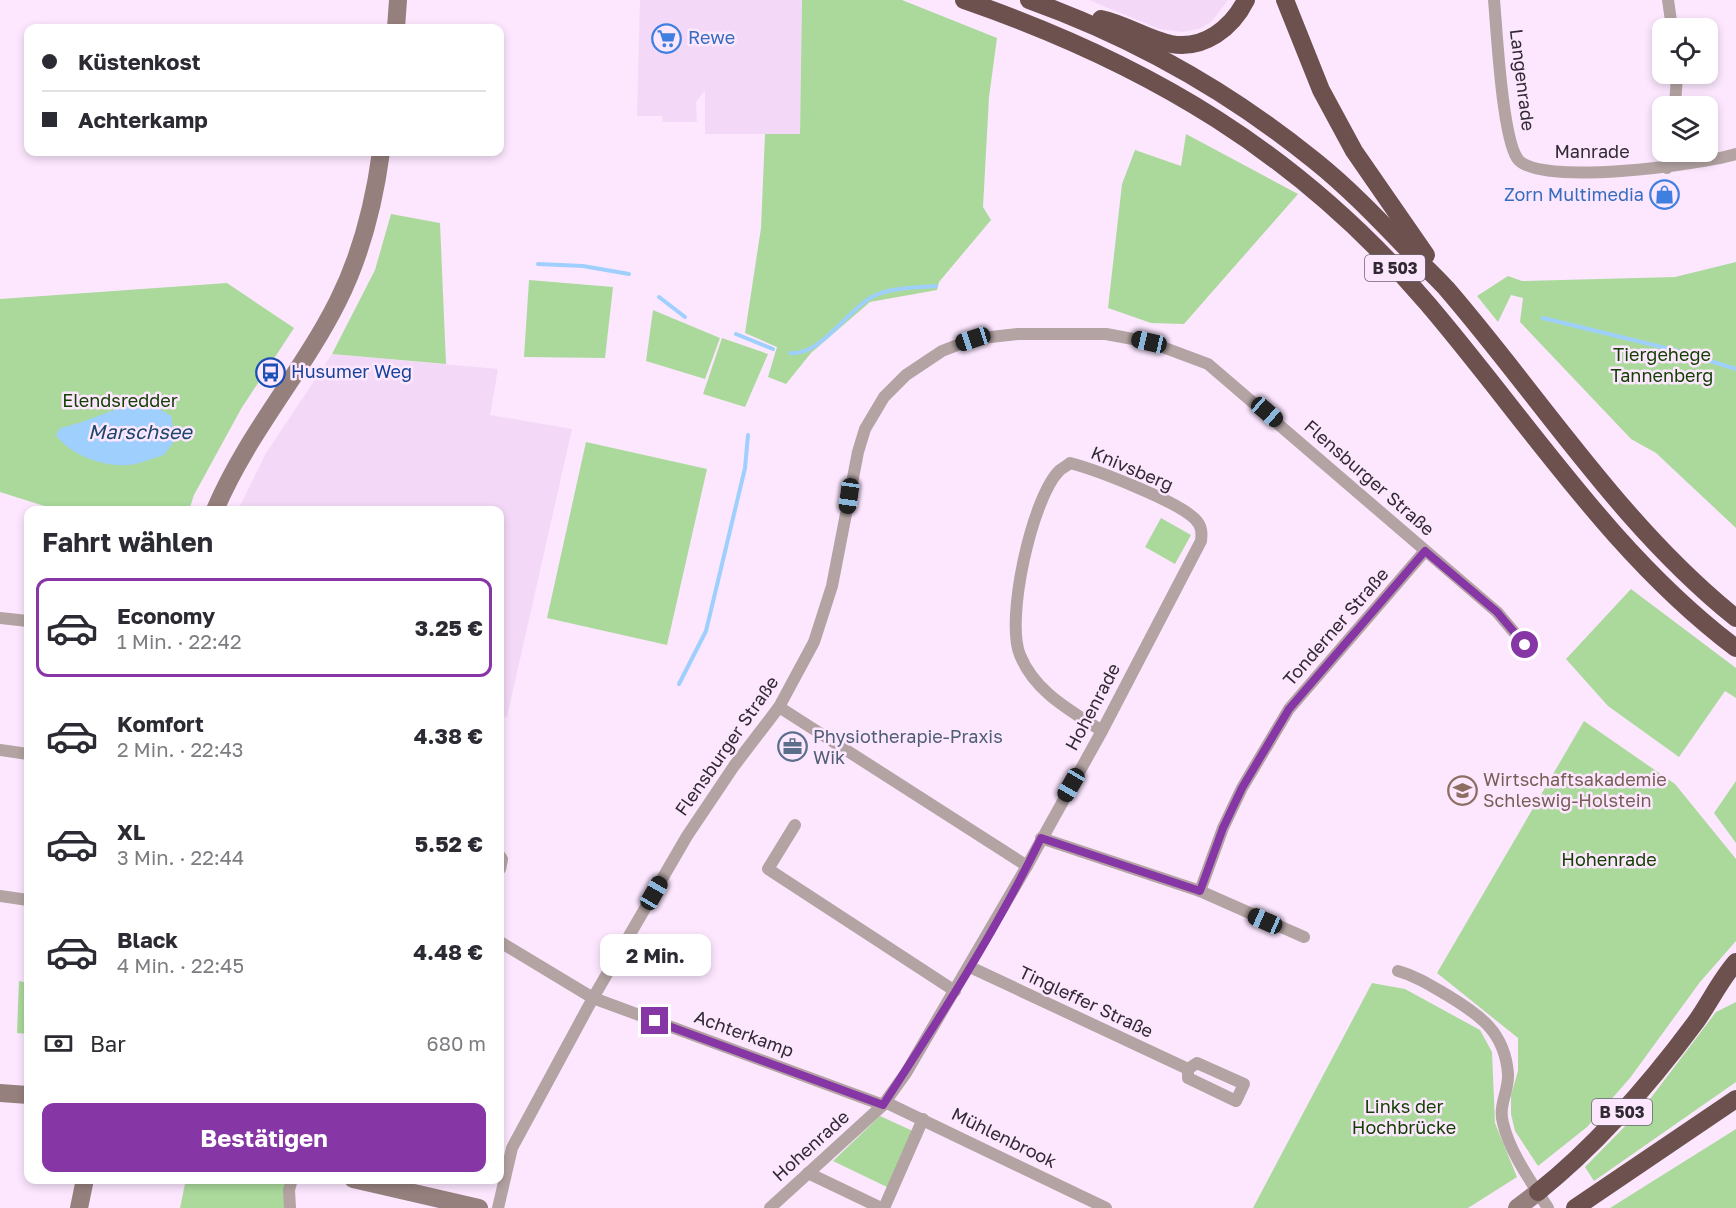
<!DOCTYPE html>
<html lang="de">
<head>
<meta charset="utf-8">
<style>
  body { margin:0; font-family:"Golos Text",sans-serif; background:#f2f2f3; color:#2b2b33; height:100vh; display:flex; flex-direction:column; font-size:22px; white-space:nowrap }
  * { box-sizing:border-box; margin:0 }
  p { font-size:20px; color:#7c7c81 }
  .icon { flex:none; width:33px; height:33px; fill:none; stroke:currentColor; stroke-width:2; stroke-linecap:round; stroke-linejoin:round }
  .map { position:relative; flex:1; overflow:hidden }
  .panel { position:absolute; left:24px; top:506px; width:480px; height:678px; display:flex; flex-direction:column; background:#fff; border-radius:12px; box-shadow:0 3px 9px #0003 }
  .panel>* { flex:none }
  .guide { position:absolute; left:24px; top:24px; width:480px; height:132px; border-radius:12px; box-shadow:0 3px 9px #0003; display:grid; align-content:center; height:132px; padding:0 18px; background:#fff }
  .buttons { position:absolute; left:1652px; top:18px; display:grid; gap:12px }
  .buttons a { display:grid; place-items:center; width:66px; height:66px; border-radius:12px; background:#fff; box-shadow:0 3px 9px #0003; font-size:30px }
  .end { position:absolute; width:27px; height:27px; margin:-14px; border:8px solid #8736a6; background:#fff; box-shadow:0 0 0 3px #fff }
  .from { border-radius:50% }
  .bubble { position:absolute; height:42px; border-radius:12px; background:#fff; box-shadow:0 3px 9px #0003; font-size:20px; font-weight:700; line-height:42px; text-align:center }
  .car { position:absolute; width:18px; height:36px; margin:-18px -9px; border-radius:8px; box-shadow:0 0 4px 2px #0007; background:linear-gradient(#222 24%,#8ab4d8 0 40%,#222 0 76%,#8ab4d8 0 86%,#222 0) }
  .guide b { display:flex; align-items:center; gap:21px; height:57px; font-size:22px }
  .guide b+b { border-top:2px solid #e1e1e2 }
  .guide i { width:15px; height:15px; background:#2b2b33 }
  ul { padding:0; list-style:none }
  li { display:flex; align-items:center; gap:18px; height:99px; margin:0 12px 9px; padding:0 6px; border:3px solid transparent; border-radius:12px }
  li div { flex:1 }
  li b { display:block; font-size:22px }
  li em { font-style:normal; font-weight:700 }
  li.active { border-color:#8736a6 }
  li>.icon { width:54px; height:54px; stroke-width:1.5 }
  h2 { padding:0 18px; font-size:27px; line-height:72px }
  .pay { display:flex; align-items:center; gap:15px; height:66px; padding:0 18px; font-size:22px }
  .pay p { margin-inline-start:auto }
  .button { display:flex; gap:12px; margin-top:auto; padding:12px 18px }
  .button a { flex:1; height:69px; border-radius:12px; background:#8736a6; color:#fff; font-size:24px; font-weight:700; line-height:69px; text-align:center }
  .map>svg:first-child { display:block }
</style>
</head>
<body>
<div class="map">
<svg width="1736" height="1208" viewBox="0 0 1736 1208">
  <rect width="100%" height="100%" fill="#fce7ff"/>
  <g fill="#f3d9f7">
    <polygon points="640,0 802,0 800,134 705,134 705,90 696,102 697,122 663,122 662,116 637,116"/>
    <polygon points="1089,0 1228,0 1211,22 1199,29 1182,32 1159,29"/>
    <polygon points="332,354 498,369 490,415 572,429 507,717 500,716 500,510 238,510 266,453"/>
  </g>
  <g fill="#abd99c">
    <polygon points="802,0 902,0 997,38 989,97 983,207 991,220 939,282 937,290 870,302 811,353 786,384 768,377 777,347 745,333 761,228 765,134 800,134"/>
    <polygon points="1186,134 1298,194 1184,324 1151,323 1108,308 1122,184 1135,150 1181,166"/>
    <polygon points="391,214 440,223 446,364 332,354 375,270"/>
    <polygon points="1736,262 1736,528 1656,453 1631,439 1520,322 1523,298 1511,295 1498,322 1477,296 1508,276 1522,281 1675,277"/>
    <polygon points="529,280 613,287 605,358 524,357"/>
    <polygon points="227,283 294,328 241,409 194,495 189,510 57,510 0,492 0,299"/>
    <polygon points="653,310 720,338 705,379 646,361"/>
    <polygon points="722,338 768,354 745,407 703,394"/>
    <polygon points="586,442 707,469 667,645 547,618"/>
    <polygon points="1161,518 1191,535 1175,564 1145,547"/>
    <polygon points="1631,589 1736,668 1736,698 1725,691 1679,757 1608,706 1566,659"/>
    <polygon points="1584,721 1675,784 1736,859 1736,941 1700,982 1630,1078 1587,1127 1538,1166 1515,1131 1511,1114 1511,1095 1518,1071 1518,1038 1437,973"/>
    <polygon points="1736,781 1736,843 1714,813"/>
    <polygon points="19,981 28,983 28,1034 17,1033"/>
    <polygon points="1372,983 1405,989 1480,1030 1492,1052 1495,1123 1517,1177 1468,1208 1253,1208"/>
    <polygon points="1736,1002 1736,1082 1594,1181 1585,1167 1644,1107 1716,1012"/>
    <polygon points="880,1116 915,1132 889,1188 833,1161"/>
    <polygon points="1736,1129 1736,1208 1610,1208"/>
    <polygon points="186,1179 279,1179 291,1183 290,1208 180,1208"/>
  </g>
  <path fill="#9fcffc" d="M148,402l23,14 4,24 -11,15c-11,3 -24,9 -36,10 -25,2 -58,-10 -72,-30l4,-7c30,-6 60,-24 88,-26z"/>
  <g fill="none" stroke-linecap="round" stroke-linejoin="round">
    <g stroke="#9fcffc" stroke-width="4">
      <polyline points="538,264 583,266 629,274"/>
      <polyline points="659,297 685,317"/>
      <polyline points="1543,318 1678,351 1736,369"/>
      <polyline points="736,334 773,349"/>
      <path d="M790,353c31,3 56,-42 82,-56 19,-10 43,-9 64,-11"/>
      <polyline points="679,684 706,631 745,468 748,435"/>
    </g>
    <g stroke="#b3a4a3" stroke-width="12">
      <path d="M1494,0c3,33 8,134 23,158 19,30 186,6 219,-4"/>
      <polyline points="1668,0 1672,28"/>
      <polyline points="1675,106 1677,74"/>
      <polyline points="1666,152 1667,168"/>
      <polyline points="0,618 28,621"/>
      <polyline points="779,707 1027,866"/>
      <polyline points="0,750 28,754"/>
      <polyline points="795,825 768,869 955,991"/>
      <polyline points="1041,838 1200,891 1304,937"/>
      <polyline points="500,856 502,859 500,869"/>
      <polyline points="1200,891 1223,828 1242,788 1289,709 1425,551"/>
      <polyline points="0,896 28,900"/>
      <polyline points="500,942 593,998 883,1105"/>
      <polyline points="970,967 1188,1069"/>
      <path d="M1398,971c18,5 32,14 49,24 33,20 58,37 61,79 1,17 -10,31 -5,49 7,30 29,60 45,85"/>
      <polygon points="1197,1063 1244,1084 1236,1101 1188,1078 1188,1069"/>
      <polyline points="885,1102 1106,1208"/>
      <polyline points="808,1173 881,1208"/>
      <polyline points="290,1208 289,1190 292,1179"/>
      <polyline points="498,1208 512,1148 593,998 687,836 734,766 779,707 814,642 832,586 858,452 865,429 884,397 906,375 942,351 973,339 1018,334 1106,334 1149,342 1208,364 1497,612 1525,645"/>
      <path d="M770,1208l113,-103 23,-32 121,-207 75,-135 99,-190c1,-8 1,-15 -6,-22 -18,-18 -98,-49 -125,-56 -3,3 -8,5 -11,8 -27,27 -54,149 -39,184 15,37 50,55 82,76"/>
      <polyline points="884,1208 923,1119"/>
    </g>
    <g stroke="#96807e" stroke-width="18">
      <polyline points="396,28 398,0"/>
      <path d="M215,510c32,-76 87,-137 123,-209 24,-48 36,-97 43,-149"/>
      <polyline points="0,1093 28,1095"/>
      <polyline points="353,1179 479,1208"/>
      <polyline points="79,1208 85,1179"/>
      <polyline points="1517,1208 1538,1192"/>
    </g>
    <g stroke="#6d514e" stroke-width="18">
      <path d="M964,0c185,64 335,153 463,303 100,117 185,252 309,345"/>
      <path d="M1029,0c103,37 201,92 286,161 35,28 66,61 97,93 11,11 23,22 34,34 95,110 175,238 290,330"/>
      <polyline points="1285,0 1321,90 1354,151 1426,255"/>
      <path d="M1101,19c24,5 46,20 70,25 33,6 61,-16 75,-44"/>
      <path d="M1538,1192c60,-48 111,-107 157,-169 14,-19 25,-43 41,-61"/>
      <polyline points="1575,1208 1736,1099"/>
    </g>
  </g>
  <g fill="none" stroke-linecap="round" stroke-linejoin="round">
    <path stroke="#8736a6" stroke-width="8" d="M655,1021l228,84c56,-86 113,-174 158,-267l159,53 23,-63 19,-40 47,-79 136,-158 72,61 28,33"/>
  </g>
  <defs>
    <symbol id="supermarket-ring" viewBox="-11 -11 22 22"><circle r="9.5" fill="#fce7ff" stroke="#3f7fe0" stroke-width="1.5"/><path d="M-6-5.5h2.5l.6 2H6L4.5 2H-2.5L-4.4-4H-6ZM-1.5 3.2a1.3 1.3 0 1 0 .1 0ZM3 3.2a1.3 1.3 0 1 0 .1 0Z" fill="#3f7fe0"/></symbol>
    <symbol id="shop-ring" viewBox="-11 -11 22 22"><circle r="9.5" fill="#fce7ff" stroke="#3f7fe0" stroke-width="1.5"/><path d="M-5-2.5h2.3a2.7 3.5 0 0 1 5.4 0H5L5.5 6h-11ZM-1.5-2.5h3a1.5 2.3 0 0 0-3 0Z" fill="#3f7fe0"/></symbol>
    <symbol id="bus-ring" viewBox="-11 -11 22 22"><circle r="9.5" fill="#fce7ff" stroke="#1a4fb4" stroke-width="1.5"/><path d="M-5-6H5V4H4V6H2V4H-2V6H-4V4H-5ZM-3.5-4V0h7V-4ZM-3.5 1.2v1.5H-2V1.2ZM2 1.2v1.5H3.5V1.2Z" fill="#1a4fb4"/></symbol>
    <symbol id="office-ring" viewBox="-11 -11 22 22"><circle r="9.5" fill="#fce7ff" stroke="#5c6f8a" stroke-width="1.5"/><path d="M-6-3h4V-5.5h4V-3h4V5H-6ZM-1-4.5V-3h2v-1.5ZM-6 0V1H6V0Z" fill="#5c6f8a"/></symbol>
    <symbol id="university-ring" viewBox="-11 -11 22 22"><circle r="9.5" fill="#fce7ff" stroke="#8d6e63" stroke-width="1.5"/><path d="M0-5L7-2L0 1L-7-2ZM-4 1L0 2.5L4 1V4Q0 6-4 4Z" fill="#8d6e63"/></symbol>
  </defs>
  <g fill-rule="evenodd">
    <use href="#supermarket-ring" x="650" y="22" width="33" height="33"/>
    <use href="#shop-ring" x="1648" y="178" width="33" height="33"/>
    <use href="#bus-ring" x="254" y="356" width="33" height="33"/>
    <use href="#office-ring" x="776" y="730" width="33" height="33"/>
    <use href="#university-ring" x="1446" y="774" width="33" height="33"/>
  </g>
  <g text-anchor="middle" stroke-width="5" stroke-linejoin="round" paint-order="stroke">
    <g fill="#fce7ff" stroke="#6f6370" stroke-width="1.5">
      <rect x="1365" y="255" width="60" height="26" rx="4.5"/>
      <rect x="1592" y="1099" width="60" height="26" rx="4.5"/>
    </g>
    <g font-size="16" font-weight="bold" fill="#322a33">
      <text x="1395" y="274">B 503</text>
      <text x="1622" y="1118">B 503</text>
    </g>
    <g font-size="18" fill="#366cbe" stroke="#fce7ff" text-anchor="start">
      <text x="688" y="44">Rewe</text>
      <text x="1644" y="201" text-anchor="end">Zorn Multimedia</text>
    </g>
    <g font-size="18" fill="#322a33" stroke="#fce7ff">
      <text transform="translate(1522 80) rotate(83)" y="6">Langenrade</text>
      <text x="1592" y="158">Manrade</text>
      <text transform="translate(1132 469) rotate(23)" y="6">Knivsberg</text>
      <text transform="translate(1369 478) rotate(41)" y="6">Flensburger Straße</text>
      <text transform="translate(1336 627) rotate(-49)" y="6">Tonderner Straße</text>
      <text transform="translate(1093 707) rotate(-62)" y="6">Hohenrade</text>
      <text transform="translate(727 746) rotate(-55)" y="6">Flensburger Straße</text>
      <text transform="translate(1086 1002) rotate(25)" y="6">Tingleffer Straße</text>
      <text transform="translate(744 1034) rotate(20)" y="6">Achterkamp</text>
      <text transform="translate(1004 1138) rotate(26)" y="6">Mühlenbrook</text>
      <text transform="translate(811 1146) rotate(-42)" y="6">Hohenrade</text>
    </g>
    <g font-size="18" fill="#134000" stroke="#fce7ff">
      <text x="1662" y="361">Tiergehege<tspan x="1662" dy="21">Tannenberg</tspan></text>
      <text x="120" y="407">Elendsredder</text>
      <text x="1609" y="866">Hohenrade</text>
      <text x="1404" y="1113">Links der<tspan x="1404" dy="21">Hochbrücke</tspan></text>
    </g>
    <g font-size="18" fill="#164399" stroke="#fce7ff" text-anchor="start">
      <text x="291" y="378">Husumer Weg</text>
    </g>
    <g font-size="18" fill="#4e5e75" stroke="#fce7ff" text-anchor="start">
      <text x="813" y="743">Physiotherapie-Praxis<tspan x="813" dy="21">Wik</tspan></text>
    </g>
    <g font-size="18" fill="#785e54" stroke="#fce7ff" text-anchor="start">
      <text x="1483" y="786">Wirtschaftsakademie<tspan x="1483" dy="21">Schleswig-Holstein</tspan></text>
    </g>
    <g font-size="20" font-style="italic" fill="#1c486c" stroke="#fce7ff">
      <text x="140" y="439">Marschsee</text>
    </g>
  </g>
</svg>
<div class="buttons">
<a><svg class="icon" aria-label="locate" viewBox="0 0 24 24"><circle cx="12" cy="12" r="6"/><path d="M12 2v4M12 18v4M2 12h4M18 12h4"/></svg></a>
<a><svg class="icon" aria-label="layers" viewBox="0 0 24 24"><path d="M12 4l9 5-9 5-9-5zM3 14l9 5 9-5"/></svg></a>
</div>
<i class="end from" style="left:1525px;top:645px"></i>
<i class="end" style="left:655px;top:1021px"></i>
<div class="bubble" style="left:600px;top:934px;width:111px">2 Min.</div>
<i class="car" style="left:973px;top:339px;rotate:252deg"></i>
<i class="car" style="left:1149px;top:342px;rotate:283deg"></i>
<i class="car" style="left:1267px;top:412px;rotate:131deg"></i>
<i class="car" style="left:849px;top:496px;rotate:188deg"></i>
<i class="car" style="left:1071px;top:785px;rotate:210deg"></i>
<i class="car" style="left:654px;top:893px;rotate:30deg"></i>
<i class="car" style="left:1265px;top:921px;rotate:294deg"></i>
<div class="guide">
<b><i class="from"></i>Küstenkost</b>
<b><i></i>Achterkamp</b>
</div>
<section class="panel">
<h2>Fahrt wählen</h2>
<ul>
<li class="active"><svg class="icon" aria-label="car" viewBox="0 0 24 24"><path d="M5 17H2v-5l4-1 3-4h7l3 4 3 1v5h-3M9 17h6M6 11h13"/><circle cx="7" cy="17" r="2"/><circle cx="17" cy="17" r="2"/></svg><div><b>Economy</b><p>1 Min. · 22:42</p></div><em>3.25 €</em></li>
<li><svg class="icon" aria-label="car" viewBox="0 0 24 24"><path d="M5 17H2v-5l4-1 3-4h7l3 4 3 1v5h-3M9 17h6M6 11h13"/><circle cx="7" cy="17" r="2"/><circle cx="17" cy="17" r="2"/></svg><div><b>Komfort</b><p>2 Min. · 22:43</p></div><em>4.38 €</em></li>
<li><svg class="icon" aria-label="car" viewBox="0 0 24 24"><path d="M5 17H2v-5l4-1 3-4h7l3 4 3 1v5h-3M9 17h6M6 11h13"/><circle cx="7" cy="17" r="2"/><circle cx="17" cy="17" r="2"/></svg><div><b>XL</b><p>3 Min. · 22:44</p></div><em>5.52 €</em></li>
<li><svg class="icon" aria-label="car" viewBox="0 0 24 24"><path d="M5 17H2v-5l4-1 3-4h7l3 4 3 1v5h-3M9 17h6M6 11h13"/><circle cx="7" cy="17" r="2"/><circle cx="17" cy="17" r="2"/></svg><div><b>Black</b><p>4 Min. · 22:45</p></div><em>4.48 €</em></li>
</ul>
<div class="pay"><svg class="icon" aria-label="cash" viewBox="0 0 24 24"><path d="M3 7h18v10H3z"/><circle cx="12" cy="12" r="2"/></svg>Bar<p>680 m</p></div>
<div class="button"><a>Bestätigen</a></div>
</section>
</div>
</body>
</html>
